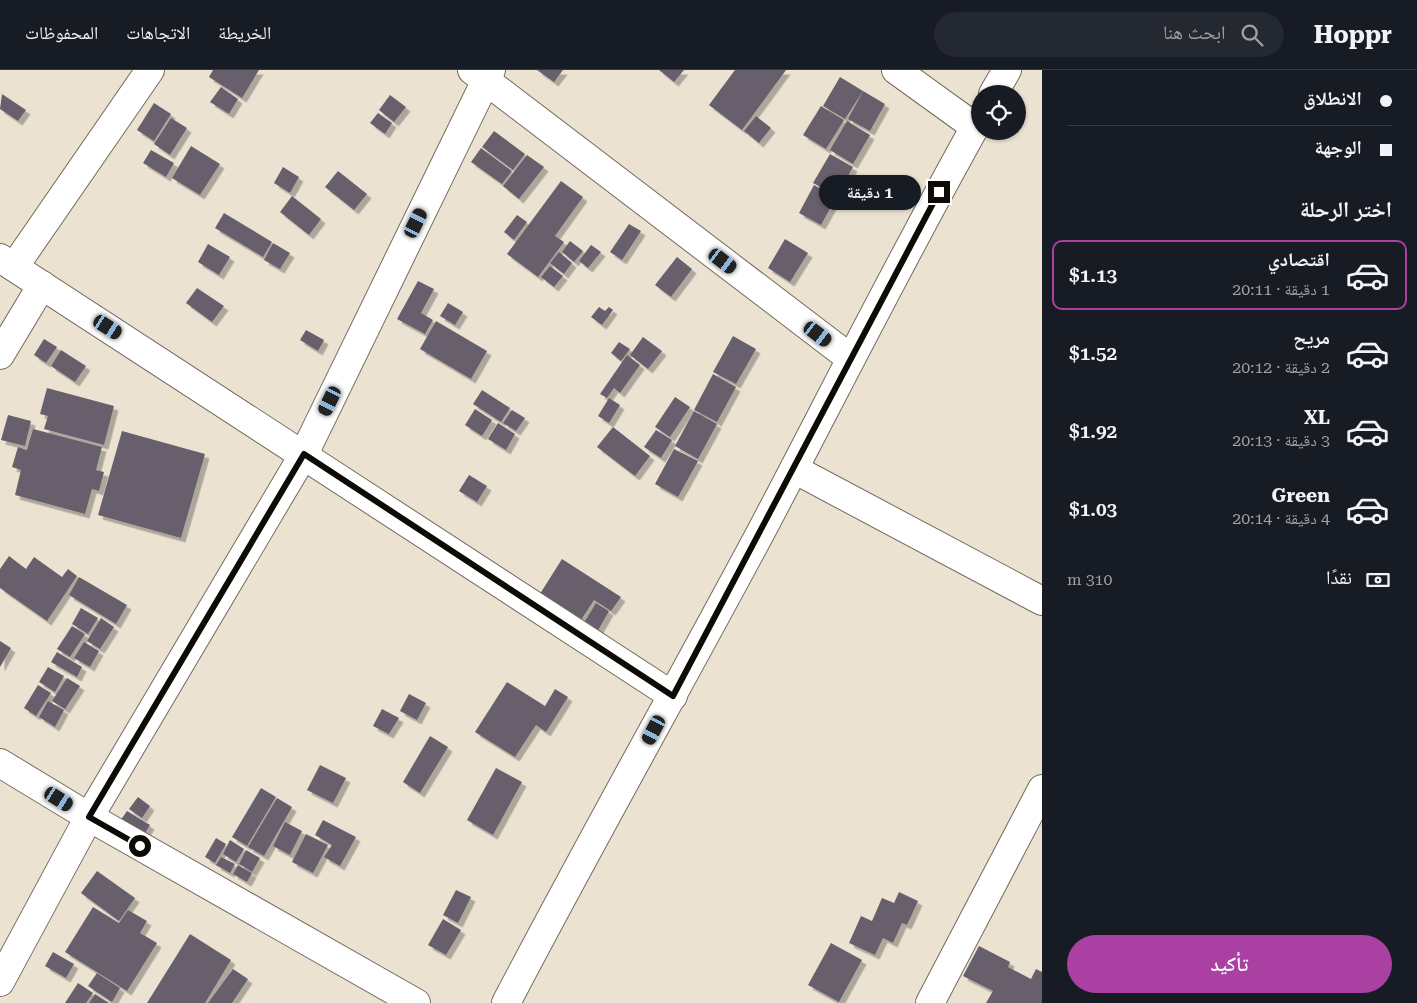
<!DOCTYPE html>
<html lang="ar">
<head>
<meta charset="utf-8">
<style>
  body { margin:0; font-family:"Roboto Serif","Noto Naskh Arabic",serif; background:#242831; color:#f1f3f6; direction:rtl; height:100vh; display:flex; flex-direction:column; font-size:19px; white-space:nowrap }
  * { box-sizing:border-box; margin:0 }
  p { font-size:16px; color:#9ea1a6 }
  .icon { flex:none; width:28px; height:28px; fill:none; stroke:currentColor; stroke-width:2; stroke-linecap:round; stroke-linejoin:round }
  .map { position:relative; flex:1; overflow:hidden; direction:ltr }
  .sheet { display:flex; flex-direction:column; background:#171b24; width:375px }
  .sheet>* { flex:none }
  .hud { display:grid; align-content:center; height:110px; padding:0 25px; background:#171b24 }
  .buttons { position:absolute; left:971px; top:15px; display:grid; gap:10px }
  .buttons a { display:grid; place-items:center; width:55px; height:55px; border-radius:50%; background:#171b24; box-shadow:0 1px 4px #0004; font-size:25px }
  .end { position:absolute; width:22px; height:22px; margin:-11px; border:6px solid #0e0b06; background:#fff; box-shadow:0 0 0 2px #fff }
  .from { border-radius:50% }
  .bubble { position:absolute; height:35px; border-radius:18px; background:#171b24; box-shadow:0 1px 4px #0004; font-size:16px; font-weight:600; line-height:35px; text-align:center; direction:rtl }
  .car { position:absolute; width:15px; height:30px; margin:-15px -8px; border-radius:6px; box-shadow:0 0 4px 1px #0007; background:linear-gradient(#222 24%,#8ab4d8 0 40%,#222 0 76%,#8ab4d8 0 86%,#222 0) }
  .hud b { display:flex; align-items:center; gap:18px; height:48px; font-size:19px }
  .hud b+b { border-top:1px solid #363941 }
  .hud i { width:12px; height:12px; background:#f1f3f6 }
  ul { padding:0; list-style:none }
  li { display:flex; align-items:center; gap:15px; height:70px; margin:0 10px 8px; padding:0 15px; border:2px solid transparent; border-radius:10px }
  li div { flex:1 }
  li b { display:block; font-size:19px }
  li em { font-style:normal; font-weight:600 }
  li.on { border-color:#aa40a2 }
  li>.icon { width:45px; height:45px; stroke-width:1.5 }
  h2 { padding:0 25px; font-size:22px; line-height:60px }
  .pay { display:flex; align-items:center; gap:12px; height:55px; padding:0 25px; font-size:19px }
  .pay p { margin-inline-start:auto }
  .primary-button { display:flex; gap:10px; margin-top:auto; padding:10px 25px }
  .primary-button a { flex:1; height:58px; border-radius:30px; background:#aa40a2; color:#fff; font-size:20px; font-weight:600; line-height:58px; text-align:center }
  header { display:flex; align-items:center; gap:30px; box-sizing:border-box; height:70px; padding:0 25px; background:#171b24; border-bottom:1px solid #363941 }
  header strong { font-size:24px }
  nav { display:flex; gap:28px; margin-inline-start:auto; font-size:18px }
  .search { width:350px; height:45px; background:#242831; display:flex; align-items:center; gap:12px; box-sizing:border-box; padding:0 18px; border-radius:28px; color:#9ea1a6; font-size:19px }
  main { display:flex; flex:1; min-height:0 }
  .map>svg:first-child { display:block }
</style>
</head>
<body>
<header>
<strong>Hoppr</strong>
<div class="search"><svg class="icon" aria-label="search" viewBox="0 0 24 24"><circle cx="10" cy="10" r="6"/><path d="M15 15l6 6"/></svg>ابحث هنا</div>
<nav><a>الخريطة</a><a>الاتجاهات</a><a>المحفوظات</a></nav>
</header>
<main>
<section class="sheet">
<div class="hud">
<b><i class="from"></i>الانطلاق</b>
<b><i></i>الوجهة</b>
</div>
<h2>اختر الرحلة</h2>
<ul>
<li class="on"><svg class="icon" aria-label="car" viewBox="0 0 24 24"><path d="M5 17H2v-5l4-1 3-4h7l3 4 3 1v5h-3M9 17h6M6 11h13"/><circle cx="7" cy="17" r="2"/><circle cx="17" cy="17" r="2"/></svg><div><b>اقتصادي</b><p>1 دقيقة · 20:11</p></div><em>$1.13</em></li>
<li><svg class="icon" aria-label="car" viewBox="0 0 24 24"><path d="M5 17H2v-5l4-1 3-4h7l3 4 3 1v5h-3M9 17h6M6 11h13"/><circle cx="7" cy="17" r="2"/><circle cx="17" cy="17" r="2"/></svg><div><b>مريح</b><p>2 دقيقة · 20:12</p></div><em>$1.52</em></li>
<li><svg class="icon" aria-label="car" viewBox="0 0 24 24"><path d="M5 17H2v-5l4-1 3-4h7l3 4 3 1v5h-3M9 17h6M6 11h13"/><circle cx="7" cy="17" r="2"/><circle cx="17" cy="17" r="2"/></svg><div><b>XL</b><p>3 دقيقة · 20:13</p></div><em>$1.92</em></li>
<li><svg class="icon" aria-label="car" viewBox="0 0 24 24"><path d="M5 17H2v-5l4-1 3-4h7l3 4 3 1v5h-3M9 17h6M6 11h13"/><circle cx="7" cy="17" r="2"/><circle cx="17" cy="17" r="2"/></svg><div><b>Green</b><p>4 دقيقة · 20:14</p></div><em>$1.03</em></li>
</ul>
<div class="pay"><svg class="icon" aria-label="cash" viewBox="0 0 24 24"><path d="M3 7h18v10H3z"/><circle cx="12" cy="12" r="2"/></svg>نقدًا<p>310 m</p></div>
<div class="primary-button"><a>تأكيد</a></div>
</section>
<div class="map">
<svg width="1042" height="933" viewBox="0 0 1042 933">
  <defs>
    <filter id="shadow"><feDropShadow dx="4.5" dy="4.5" stdDeviation="0" flood-color="#0004"/></filter>
  </defs>
  <rect width="100%" height="100%" fill="#ece2d2"/>
  <g fill="#675f6c" filter="url(#shadow)">
    <polygon points="213,0 259,0 242,28 209,7"/>
    <polygon points="537,0 563,0 554,12"/>
    <polygon points="659,0 684,0 674,12"/>
    <polygon points="735,0 786,0 742,60 709,35"/>
    <polygon points="840,7 863,21 845,49 823,36"/>
    <polygon points="221,17 238,29 229,44 210,32"/>
    <polygon points="863,21 885,34 870,61 848,49"/>
    <polygon points="2,24 26,40 18,51 0,39"/>
    <polygon points="390,25 406,37 394,52 379,40"/>
    <polygon points="154,33 171,44 154,71 137,60"/>
    <polygon points="821,36 844,50 826,79 803,65"/>
    <polygon points="378,43 392,53 385,64 370,53"/>
    <polygon points="756,46 771,58 759,73 744,61"/>
    <polygon points="171,48 187,58 170,85 154,74"/>
    <polygon points="847,51 870,65 853,94 830,80"/>
    <polygon points="494,61 525,84 513,100 482,77"/>
    <polygon points="191,76 220,94 200,125 172,108"/>
    <polygon points="481,78 512,101 502,114 471,92"/>
    <polygon points="151,80 174,93 166,107 143,93"/>
    <polygon points="830,84 853,97 837,126 813,113"/>
    <polygon points="527,85 544,97 519,129 503,116"/>
    <polygon points="283,97 299,107 290,123 274,113"/>
    <polygon points="338,101 367,124 354,140 325,117"/>
    <polygon points="561,111 583,127 555,166 564,172 538,207 507,184"/>
    <polygon points="814,115 836,128 821,155 799,143"/>
    <polygon points="292,126 321,149 309,165 280,142"/>
    <polygon points="224,143 272,172 263,187 215,158"/>
    <polygon points="517,145 527,152 514,170 504,162"/>
    <polygon points="629,154 641,161 622,190 610,182"/>
    <polygon points="785,169 808,183 790,212 768,198"/>
    <polygon points="570,171 583,181 574,192 562,182"/>
    <polygon points="273,173 290,183 280,199 264,190"/>
    <polygon points="208,174 230,187 219,205 198,192"/>
    <polygon points="591,175 601,182 588,198 579,191"/>
    <polygon points="559,182 572,193 564,204 550,193"/>
    <polygon points="677,187 692,199 671,227 655,215"/>
    <polygon points="550,196 563,206 554,217 541,207"/>
    <polygon points="418,211 434,219 421,243 433,250 425,264 397,249"/>
    <polygon points="197,218 224,236 212,252 186,233"/>
    <polygon points="448,233 463,242 455,255 440,246"/>
    <polygon points="599,237 605,241 609,237 613,240 602,255 591,247"/>
    <polygon points="436,251 487,281 471,309 420,279"/>
    <polygon points="306,260 324,270 318,281 300,270"/>
    <polygon points="733,266 756,279 736,314 713,302"/>
    <polygon points="643,267 662,281 648,299 630,285"/>
    <polygon points="44,269 57,277 46,293 34,285"/>
    <polygon points="619,272 630,279 621,291 611,283"/>
    <polygon points="61,280 86,296 75,312 51,296"/>
    <polygon points="627,285 640,295 620,323 614,318 607,328 600,324"/>
    <polygon points="713,304 736,317 717,352 694,340"/>
    <polygon points="47,318 114,336 104,375 44,359 48,346 40,344"/>
    <polygon points="482,320 510,338 501,352 473,334"/>
    <polygon points="675,327 690,337 670,367 655,357"/>
    <polygon points="609,328 620,335 609,353 598,346"/>
    <polygon points="475,339 492,350 482,366 465,355"/>
    <polygon points="512,340 525,348 516,361 503,353"/>
    <polygon points="694,341 717,354 698,389 675,376"/>
    <polygon points="8,345 31,351 25,376 1,370"/>
    <polygon points="498,353 515,364 506,380 488,369"/>
    <polygon points="613,357 650,386 635,406 597,377"/>
    <polygon points="33,359 102,377 96,400 104,402 99,421 92,419 85,444 15,425 21,400 12,397 18,377 27,380"/>
    <polygon points="656,360 672,370 661,388 644,377"/>
    <polygon points="122,361 205,384 181,468 98,445"/>
    <polygon points="674,379 698,391 678,427 655,414"/>
    <polygon points="469,405 487,416 477,432 459,421"/>
    <polygon points="9,486 26,499 34,487 62,507 68,499 77,506 47,551 0,518 0,499"/>
    <polygon points="562,489 621,527 611,541 594,530 579,553 538,527"/>
    <polygon points="79,507 127,535 116,554 69,525"/>
    <polygon points="596,533 609,541 596,564 582,556"/>
    <polygon points="81,538 98,548 88,564 72,554"/>
    <polygon points="101,548 114,557 100,579 87,571"/>
    <polygon points="72,556 85,564 70,587 57,579"/>
    <polygon points="0,571 11,578 0,597"/>
    <polygon points="84,572 99,581 90,597 74,588"/>
    <polygon points="57,582 82,597 77,607 51,592"/>
    <polygon points="48,597 64,606 55,622 39,612"/>
    <polygon points="67,608 80,616 65,639 52,631"/>
    <polygon points="507,612 545,636 555,619 568,627 546,662 536,655 515,687 475,662"/>
    <polygon points="38,615 51,623 36,646 24,638"/>
    <polygon points="409,624 426,633 417,650 400,641"/>
    <polygon points="48,631 64,640 55,657 39,647"/>
    <polygon points="382,639 399,648 389,664 373,656"/>
    <polygon points="430,666 448,677 420,723 403,712"/>
    <polygon points="320,695 346,708 333,733 307,720"/>
    <polygon points="496,698 522,712 493,765 467,750"/>
    <polygon points="261,718 276,727 247,776 232,767"/>
    <polygon points="138,727 150,736 142,748 129,739"/>
    <polygon points="277,728 292,737 264,786 248,777"/>
    <polygon points="127,741 150,755 142,768 118,754"/>
    <polygon points="323,750 356,767 340,796 324,787 332,775 315,765"/>
    <polygon points="285,752 302,761 290,785 273,776"/>
    <polygon points="306,764 328,775 313,803 292,792"/>
    <polygon points="216,768 226,774 215,793 205,787"/>
    <polygon points="230,770 244,779 236,792 223,784"/>
    <polygon points="246,780 260,788 252,802 239,794"/>
    <polygon points="221,787 235,794 230,803 216,795"/>
    <polygon points="238,795 252,803 247,812 233,804"/>
    <polygon points="97,801 135,828 119,851 81,823"/>
    <polygon points="456,820 471,827 458,853 443,845"/>
    <polygon points="899,822 918,831 907,855 902,853 893,873 883,868 875,885 849,873 861,846 872,851 882,828 894,833"/>
    <polygon points="93,837 119,853 128,840 147,851 140,863 157,873 127,921 65,882"/>
    <polygon points="443,849 461,860 446,885 428,875"/>
    <polygon points="190,864 231,890 205,933 147,933"/>
    <polygon points="831,873 862,890 839,932 808,915"/>
    <polygon points="979,876 1010,892 1008,897 1031,909 1036,899 1042,902 1042,933 986,933 993,921 963,906"/>
    <polygon points="53,882 74,894 66,908 45,896"/>
    <polygon points="233,899 248,909 232,933 208,933"/>
    <polygon points="97,903 120,918 112,932 88,916"/>
    <polygon points="78,913 93,923 86,933 65,933"/>
    <polygon points="95,924 109,933 89,933"/>
  </g>
  <g fill="none" stroke-linecap="round" stroke-linejoin="round">
    <defs>
      <g id="minor">
        <polyline points="472,0 850,288"/>
        <polyline points="896,0 975,57"/>
        <polyline points="0,188 673,626"/>
        <polyline points="14,197 150,0"/>
        <polyline points="0,285 42,215"/>
        <polyline points="0,693 89,747 416,933"/>
        <polyline points="0,912 89,747 304,384 491,0"/>
        <polyline points="930,933 1042,719"/>
      </g>
      <g id="tertiary">
        <polyline points="993,24 1007,0"/>
        <polyline points="794,399 1042,531"/>
        <path d="M506,933c83,-159 172,-316 257,-475 72,-137 141,-275 217,-410"/>
      </g>
    </defs>
    <use href="#minor" stroke="#746b5d" stroke-width="30"/>
    <use href="#tertiary" stroke="#746b5d" stroke-width="30"/>
    <use href="#minor" stroke="#fff" stroke-width="28"/>
    <use href="#tertiary" stroke="#fff" stroke-width="28"/>
  </g>
  <g fill="none" stroke-linecap="round" stroke-linejoin="round">
    <polyline stroke="#0e0b06" stroke-width="6" points="140,776 89,747 304,384 673,626 939,122"/>
  </g>
</svg>
<div class="buttons">
<a><svg class="icon" aria-label="locate" viewBox="0 0 24 24"><circle cx="12" cy="12" r="6"/><path d="M12 2v4M12 18v4M2 12h4M18 12h4"/></svg></a>
</div>
<i class="end from" style="left:140px;top:776px"></i>
<i class="end" style="left:939px;top:122px"></i>
<div class="bubble" style="left:819px;top:105px;width:102px">1 دقيقة</div>
<i class="car" style="left:416px;top:153px;rotate:26deg"></i>
<i class="car" style="left:723px;top:191px;rotate:127deg"></i>
<i class="car" style="left:108px;top:257px;rotate:123deg"></i>
<i class="car" style="left:818px;top:264px;rotate:127deg"></i>
<i class="car" style="left:330px;top:331px;rotate:206deg"></i>
<i class="car" style="left:654px;top:660px;rotate:208deg"></i>
<i class="car" style="left:59px;top:729px;rotate:122deg"></i>
</div>
</main>
</body>
</html>
